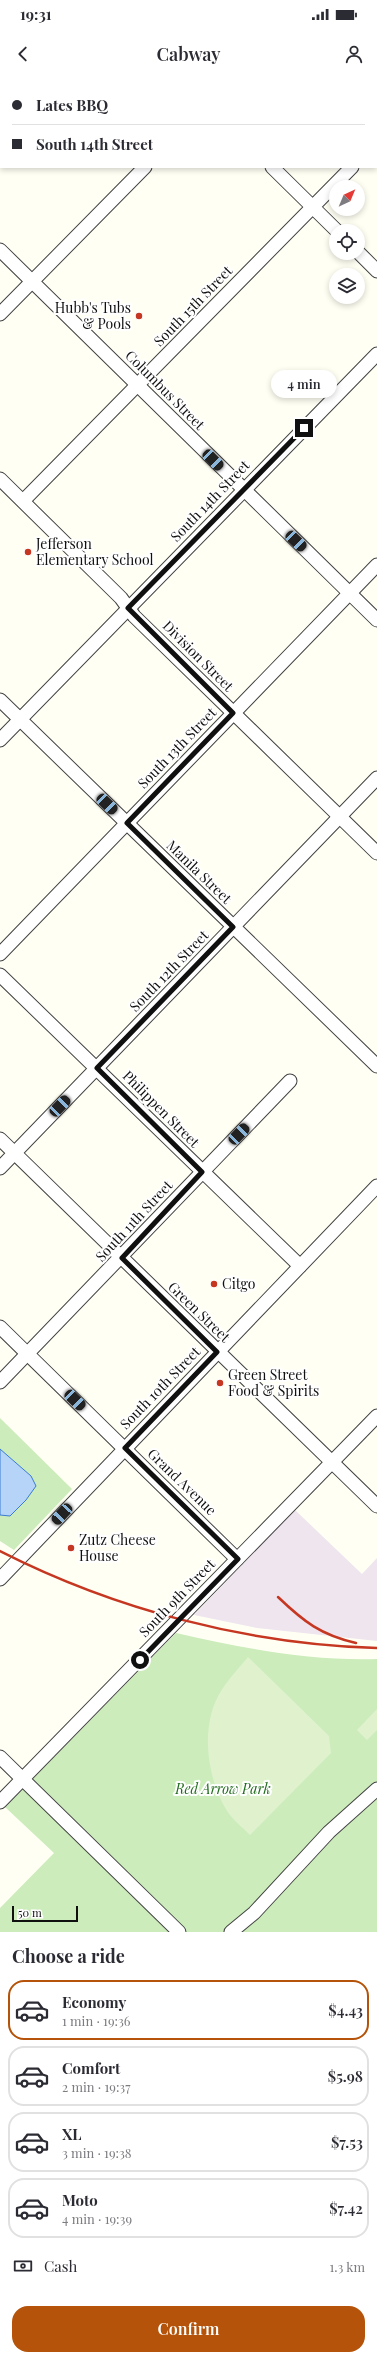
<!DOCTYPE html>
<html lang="en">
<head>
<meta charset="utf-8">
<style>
  body { margin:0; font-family:"Playfair Display",serif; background:#f7f7f7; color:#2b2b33; height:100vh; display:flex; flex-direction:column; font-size:15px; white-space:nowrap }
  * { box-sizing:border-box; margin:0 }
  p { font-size:13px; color:#7c7c81 }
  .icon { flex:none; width:22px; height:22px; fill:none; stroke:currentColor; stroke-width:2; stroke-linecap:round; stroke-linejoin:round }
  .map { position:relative; height:1852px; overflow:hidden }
  .sheet { display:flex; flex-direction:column; background:#fff; flex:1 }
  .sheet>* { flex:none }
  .banner { position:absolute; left:0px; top:0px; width:377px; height:88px; box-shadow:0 2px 6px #0003; display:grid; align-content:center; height:88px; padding:0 12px; background:#fff }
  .needle { width:26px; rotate:44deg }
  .buttons { position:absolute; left:329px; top:100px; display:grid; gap:8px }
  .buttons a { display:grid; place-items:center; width:36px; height:36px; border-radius:50%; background:#fff; box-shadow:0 2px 6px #0003; font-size:20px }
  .scale { position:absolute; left:12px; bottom:10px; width:66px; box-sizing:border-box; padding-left:4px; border:2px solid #101010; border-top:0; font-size:11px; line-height:14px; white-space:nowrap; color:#101010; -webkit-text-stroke:3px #fff; paint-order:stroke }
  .end { position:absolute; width:18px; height:18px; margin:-9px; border:5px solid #101010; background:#fff; box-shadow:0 0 0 2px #fff }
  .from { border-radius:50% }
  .bubble { position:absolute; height:28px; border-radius:14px; background:#fff; box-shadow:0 2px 6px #0003; font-size:13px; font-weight:600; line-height:28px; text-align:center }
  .car { position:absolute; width:12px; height:24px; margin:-12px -6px; border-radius:5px; box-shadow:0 0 3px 1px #0007; background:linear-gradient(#222 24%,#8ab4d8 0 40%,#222 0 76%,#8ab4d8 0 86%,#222 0) }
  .banner b { display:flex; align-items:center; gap:14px; height:38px; font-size:15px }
  .banner b+b { border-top:1px solid #e1e1e2 }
  .banner i { width:10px; height:10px; background:#2b2b33 }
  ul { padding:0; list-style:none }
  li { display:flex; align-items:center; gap:12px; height:60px; margin:0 8px 6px; padding:0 4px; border:2px solid #e1e1e2; border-radius:16px }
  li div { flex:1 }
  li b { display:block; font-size:15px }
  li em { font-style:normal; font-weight:600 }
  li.selected { border-color:#b45309 }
  li>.icon { width:36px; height:36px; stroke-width:1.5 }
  h2 { padding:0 12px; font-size:18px; line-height:48px }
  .pay { display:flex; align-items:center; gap:10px; height:44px; padding:0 12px; font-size:15px }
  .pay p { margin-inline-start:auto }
  .button { display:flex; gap:8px; margin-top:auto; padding:8px 12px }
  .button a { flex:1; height:46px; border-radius:16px; background:#b45309; color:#fff; font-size:16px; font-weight:600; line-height:46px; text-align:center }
  .status { display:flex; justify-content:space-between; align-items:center; height:28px; padding:0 20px; background:#fff; direction:ltr }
  .status svg { height:11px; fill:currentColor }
  header { display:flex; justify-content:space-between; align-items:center; height:52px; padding:0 12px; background:#fff; font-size:18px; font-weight:600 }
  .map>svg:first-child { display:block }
</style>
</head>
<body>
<div class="status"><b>19:31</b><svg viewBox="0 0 49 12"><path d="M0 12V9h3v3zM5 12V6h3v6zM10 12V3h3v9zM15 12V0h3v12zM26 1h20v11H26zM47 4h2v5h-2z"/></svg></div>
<header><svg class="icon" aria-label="back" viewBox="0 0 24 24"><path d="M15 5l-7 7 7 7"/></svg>Cabway<svg class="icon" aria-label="person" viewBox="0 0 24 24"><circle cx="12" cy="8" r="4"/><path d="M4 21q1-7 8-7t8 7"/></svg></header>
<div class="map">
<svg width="377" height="1852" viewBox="0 0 377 1852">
  <rect width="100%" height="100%" fill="#fffff4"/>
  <polygon fill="#efe5ee" points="295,1430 362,1494 377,1478 377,1561 257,1548 194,1535"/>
  <g fill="#ccecbb">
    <polygon points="0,1338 72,1409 14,1470 0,1461"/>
    <path d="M176,1553c66,15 133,28 201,26v273h-377v-24l54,-55 -49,-46z"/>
  </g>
  <g fill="#dff2cd">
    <path d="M248,1577l81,79 2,17 -81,82c-7,-7 -17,-15 -23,-24 -21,-34 -28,-89 -4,-123 7,-11 17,-21 25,-31z"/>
    <polygon points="377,1629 377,1650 367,1660 357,1650"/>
  </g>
  <polygon fill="#b6d4f8" stroke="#3b7bd2" points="0,1369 31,1396 36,1406 26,1420 10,1436 0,1435"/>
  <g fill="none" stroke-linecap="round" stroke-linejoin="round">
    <defs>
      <g id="minor">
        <polyline points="183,0 184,1"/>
        <polyline points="20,1 21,0"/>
        <polyline points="229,1 230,0"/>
        <polyline points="0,22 1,21"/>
        <polyline points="376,63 377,62"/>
        <polyline points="272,87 337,151"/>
        <polyline points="0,170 377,540"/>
        <polyline points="358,172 377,191"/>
        <polyline points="0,234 145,87"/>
        <polyline points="0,399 121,518 134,536 377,773"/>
        <polyline points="23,421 352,87"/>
        <polyline points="0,620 377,986"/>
        <polyline points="0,660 377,274"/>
        <polyline points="0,874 377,485"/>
        <polyline points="0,895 300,1186"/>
        <polyline points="0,1059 377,1426"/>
        <polyline points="0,1088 377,698"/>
        <polyline points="0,1247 237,1479"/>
        <polyline points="0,1302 290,1001"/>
        <polyline points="0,1499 377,1106"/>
        <polyline points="0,1677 179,1852"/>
        <polyline points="0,1722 377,1336"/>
        <polyline points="231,1852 254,1833 329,1752 377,1709"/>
      </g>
    </defs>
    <use href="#minor" stroke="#434343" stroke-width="15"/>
    <use href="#minor" stroke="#fff" stroke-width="13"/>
    <g stroke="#c63722" stroke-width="2.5">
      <path d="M0,1471c116,59 247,93 377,97"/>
      <path d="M278,1517c26,25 43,38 78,46"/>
    </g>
  </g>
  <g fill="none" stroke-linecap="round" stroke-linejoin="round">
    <polyline stroke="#101010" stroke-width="5" points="140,1580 238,1479 125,1368 217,1272 122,1178 202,1092 97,988 233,847 127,743 233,633 128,528 304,348"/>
  </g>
  <g fill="#c63722" stroke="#fff" stroke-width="1.5">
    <circle cx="139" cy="236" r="4"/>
    <circle cx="28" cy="472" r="4"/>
    <circle cx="214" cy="1204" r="4"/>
    <circle cx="220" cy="1303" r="4"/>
    <circle cx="71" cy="1468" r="4"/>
  </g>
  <g text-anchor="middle" stroke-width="4" stroke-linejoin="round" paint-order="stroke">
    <g font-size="14" fill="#101010" stroke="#fff">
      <text transform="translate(193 226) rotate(-46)" y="5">South 15th Street</text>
      <text transform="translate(165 310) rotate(45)" y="5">Columbus Street</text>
      <text transform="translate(210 421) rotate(-46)" y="5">South 14th Street</text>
      <text transform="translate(198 576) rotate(45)" y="5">Division Street</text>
      <text transform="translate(177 668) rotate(-46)" y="5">South 13th Street</text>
      <text transform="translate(199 792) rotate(44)" y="5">Manila Street</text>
      <text transform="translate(169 891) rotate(-46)" y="5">South 12th Street</text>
      <text transform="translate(161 1029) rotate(45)" y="5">Philippen Street</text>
      <text transform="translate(134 1141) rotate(-47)" y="5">South 11th Street</text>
      <text transform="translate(199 1232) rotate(44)" y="5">Green Street</text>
      <text transform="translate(160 1308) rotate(-46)" y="5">South 10th Street</text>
      <text transform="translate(182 1402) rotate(44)" y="5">Grand Avenue</text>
      <text transform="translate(177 1518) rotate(-46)" y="5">South 9th Street</text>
    </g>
    <g font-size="14" fill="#101010" stroke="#fff" text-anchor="start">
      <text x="131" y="233" text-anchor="end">Hubb's Tubs<tspan x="131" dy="16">&amp; Pools</tspan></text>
      <text x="36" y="469">Jefferson<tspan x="36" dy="16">Elementary School</tspan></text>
      <text x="222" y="1209">Citgo</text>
      <text x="228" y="1300">Green Street<tspan x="228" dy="16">Food &amp; Spirits</tspan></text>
      <text x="79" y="1465">Zutz Cheese<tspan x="79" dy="16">House</tspan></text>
    </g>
    <g font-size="14" font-style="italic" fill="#206b1d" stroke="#fff">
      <text x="223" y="1714">Red Arrow Park</text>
    </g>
  </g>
</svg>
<div class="buttons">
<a><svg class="needle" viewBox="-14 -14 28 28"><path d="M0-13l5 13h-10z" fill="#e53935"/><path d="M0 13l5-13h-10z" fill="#7c7c81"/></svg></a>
<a><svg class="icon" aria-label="locate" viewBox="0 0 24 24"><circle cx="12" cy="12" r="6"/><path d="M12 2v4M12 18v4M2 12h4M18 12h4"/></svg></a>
<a><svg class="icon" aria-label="layers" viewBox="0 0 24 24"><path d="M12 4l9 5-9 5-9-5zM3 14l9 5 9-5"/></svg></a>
</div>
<div class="scale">50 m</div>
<i class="end from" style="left:140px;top:1580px"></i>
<i class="end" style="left:304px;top:348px"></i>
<div class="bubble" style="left:271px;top:290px;width:66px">4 min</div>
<i class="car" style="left:213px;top:380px;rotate:135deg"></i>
<i class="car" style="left:296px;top:461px;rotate:134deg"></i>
<i class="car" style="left:107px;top:724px;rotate:134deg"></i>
<i class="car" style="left:60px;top:1026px;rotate:44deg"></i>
<i class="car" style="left:239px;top:1054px;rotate:44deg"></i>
<i class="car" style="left:75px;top:1320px;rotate:134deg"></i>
<i class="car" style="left:62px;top:1434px;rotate:223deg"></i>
<div class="banner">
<b><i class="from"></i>Lates BBQ</b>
<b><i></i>South 14th Street</b>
</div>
</div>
<section class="sheet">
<h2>Choose a ride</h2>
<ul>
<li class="selected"><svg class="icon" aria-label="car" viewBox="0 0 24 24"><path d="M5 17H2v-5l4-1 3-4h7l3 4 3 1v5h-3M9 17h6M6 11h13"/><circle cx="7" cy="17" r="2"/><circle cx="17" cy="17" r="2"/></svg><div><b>Economy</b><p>1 min · 19:36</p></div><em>$4.43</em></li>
<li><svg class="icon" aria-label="car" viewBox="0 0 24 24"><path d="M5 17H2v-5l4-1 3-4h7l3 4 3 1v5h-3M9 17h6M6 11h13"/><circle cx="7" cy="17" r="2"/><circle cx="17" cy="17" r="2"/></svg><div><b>Comfort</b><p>2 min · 19:37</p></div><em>$5.98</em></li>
<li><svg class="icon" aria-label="car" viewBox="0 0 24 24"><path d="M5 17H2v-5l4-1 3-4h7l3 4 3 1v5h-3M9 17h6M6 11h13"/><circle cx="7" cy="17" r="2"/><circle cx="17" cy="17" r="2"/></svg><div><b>XL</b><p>3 min · 19:38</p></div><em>$7.53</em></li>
<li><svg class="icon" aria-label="car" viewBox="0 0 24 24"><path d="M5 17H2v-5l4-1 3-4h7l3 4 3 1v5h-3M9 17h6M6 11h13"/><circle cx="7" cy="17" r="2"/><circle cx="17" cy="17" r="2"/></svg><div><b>Moto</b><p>4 min · 19:39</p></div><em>$7.42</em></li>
</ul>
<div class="pay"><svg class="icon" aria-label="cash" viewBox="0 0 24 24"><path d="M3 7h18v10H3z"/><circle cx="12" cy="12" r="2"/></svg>Cash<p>1.3 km</p></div>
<div class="button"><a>Confirm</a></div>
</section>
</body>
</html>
